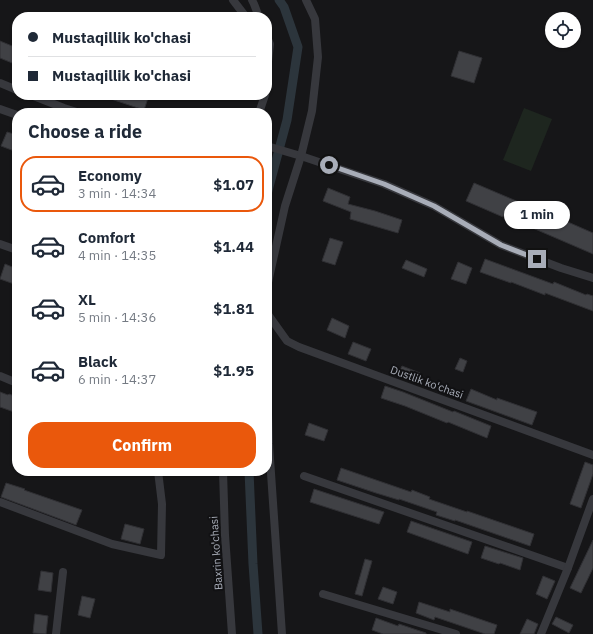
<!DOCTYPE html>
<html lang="en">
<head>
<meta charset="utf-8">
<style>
  body { margin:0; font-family:"IBM Plex Sans",sans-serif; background:#f6f6f7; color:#1f2937; height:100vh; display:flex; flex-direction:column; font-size:15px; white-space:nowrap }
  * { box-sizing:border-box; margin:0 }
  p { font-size:13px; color:#747a83 }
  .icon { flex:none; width:22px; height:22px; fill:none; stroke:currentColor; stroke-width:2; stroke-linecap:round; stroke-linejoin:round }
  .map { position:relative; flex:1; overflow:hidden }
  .panel { position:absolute; left:12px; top:108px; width:260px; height:368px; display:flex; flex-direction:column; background:#fff; border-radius:16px; box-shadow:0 1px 3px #0004 }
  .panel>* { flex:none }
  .top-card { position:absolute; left:12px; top:12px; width:260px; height:88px; border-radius:16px; box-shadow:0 1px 3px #0004; display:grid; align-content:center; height:88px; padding:0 16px; background:#fff }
  .controls { position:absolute; left:545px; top:12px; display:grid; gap:8px }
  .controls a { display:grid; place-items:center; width:36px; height:36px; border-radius:50%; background:#fff; box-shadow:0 1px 3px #0004; font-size:20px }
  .end { position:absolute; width:18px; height:18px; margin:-9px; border:5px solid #a8adb8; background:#111; box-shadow:0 0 0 2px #111 }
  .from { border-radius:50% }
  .bubble { position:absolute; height:28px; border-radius:14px; background:#fff; box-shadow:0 1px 3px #0004; font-size:13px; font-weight:700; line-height:28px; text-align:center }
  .top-card b { display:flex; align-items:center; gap:14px; height:38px; font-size:15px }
  .top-card b+b { border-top:1px solid #e0e1e3 }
  .top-card i { width:10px; height:10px; background:#1f2937 }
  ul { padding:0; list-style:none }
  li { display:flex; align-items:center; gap:12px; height:56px; margin:0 8px 6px; padding:0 8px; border:2px solid transparent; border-radius:16px }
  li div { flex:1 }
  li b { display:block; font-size:15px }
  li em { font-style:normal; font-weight:700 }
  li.on { border-color:#ea580c }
  li>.icon { width:36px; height:36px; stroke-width:1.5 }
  h2 { padding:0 16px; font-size:18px; line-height:48px }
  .primary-button { display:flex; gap:8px; margin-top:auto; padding:8px 16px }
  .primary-button a { flex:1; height:46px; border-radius:16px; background:#ea580c; color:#fff; font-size:16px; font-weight:700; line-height:46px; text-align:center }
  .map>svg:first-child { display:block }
</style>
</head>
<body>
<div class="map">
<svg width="593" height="634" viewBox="0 0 593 634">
  <rect width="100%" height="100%" fill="#161618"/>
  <polygon fill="#1e261f" points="524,108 552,119 531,171 503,160"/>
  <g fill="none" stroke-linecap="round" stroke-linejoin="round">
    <g stroke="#2c353c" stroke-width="9">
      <polyline points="267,194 287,120 298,47 284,7 279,0"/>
      <polyline points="249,471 253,564 258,634"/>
    </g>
  </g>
  <g fill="#404145" stroke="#303034">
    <polygon points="0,41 17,48 17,65 0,58"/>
    <polygon points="459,51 482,58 474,83 451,76"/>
    <polygon points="103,95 149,95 144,110 102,96"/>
    <polygon points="7,132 17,135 17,152 1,146"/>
    <polygon points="474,183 521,203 522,202 544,212 545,212 593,233 593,254 528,226 528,227 503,216 503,217 466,201"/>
    <polygon points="328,188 350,197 348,204 375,211 402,220 398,233 350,219 351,212 323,201"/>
    <polygon points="330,238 343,242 335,265 322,261"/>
    <polygon points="485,259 553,284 554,282 586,295 587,294 593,296 593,311 545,293 545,295 511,282 511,283 480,272"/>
    <polygon points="406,260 427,269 424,277 402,268"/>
    <polygon points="458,262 472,268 466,284 451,279"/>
    <polygon points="5,264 17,269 17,285 0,279"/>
    <polygon points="332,318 349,326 345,338 327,330"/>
    <polygon points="353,342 371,349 366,361 348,354"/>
    <polygon points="460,358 467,361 463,372 455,369"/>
    <polygon points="402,366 420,373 417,379 399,372"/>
    <polygon points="385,386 403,392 453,412 454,411 491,426 487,438 448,422 447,423 405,406 381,398"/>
    <polygon points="471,389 497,400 497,398 537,412 532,425 466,401"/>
    <polygon points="0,392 8,395 9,394 17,397 17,413 0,407"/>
    <polygon points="309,423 328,430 324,441 305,435"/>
    <polygon points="585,462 593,465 593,474 581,508 570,504"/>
    <polygon points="341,468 411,492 412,490 430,497 429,499 467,512 467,511 534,534 530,546 455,520 455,521 436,515 437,512 399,499 399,500 376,493 337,480"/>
    <polygon points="6,483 25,489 24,490 82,510 76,525 1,497"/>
    <polygon points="314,489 384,512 379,524 310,502"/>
    <polygon points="411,521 472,542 468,554 407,532"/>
    <polygon points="125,524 144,529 140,544 121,539"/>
    <polygon points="593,540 593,568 581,593 570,588"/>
    <polygon points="485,546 523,558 520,570 500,563 499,564 481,558"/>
    <polygon points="365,559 372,561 362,596 355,594"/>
    <polygon points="41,571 53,573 51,592 38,590"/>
    <polygon points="543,576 555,581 547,599 536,594"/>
    <polygon points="383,587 397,592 393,604 378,599"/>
    <polygon points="82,596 95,599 90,618 78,615"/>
    <polygon points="419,602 450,612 450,609 497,625 494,634 485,634 435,617 434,620 416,613"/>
    <polygon points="35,614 48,616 46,634 33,633"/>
    <polygon points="556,617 573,625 569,633 552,624"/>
    <polygon points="376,618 398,626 399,624 426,633 426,634 383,634 372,630"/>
    <polygon points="527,619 538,624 534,634 520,634"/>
  </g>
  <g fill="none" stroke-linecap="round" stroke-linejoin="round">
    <g stroke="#37383d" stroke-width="8">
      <polyline points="233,0 246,17"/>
      <polyline points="252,0 254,4 259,17"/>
      <polyline points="267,37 270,44 267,70"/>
      <polyline points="0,83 17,90"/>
      <polyline points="31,95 64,108 80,113"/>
      <polyline points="0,109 17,115"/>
      <polyline points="259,113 265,95"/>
      <polyline points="267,146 301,156 384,184 434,206 501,245 561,268 593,278"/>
      <polyline points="0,244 17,250"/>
      <polyline points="267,287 285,206 301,156 312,111 318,57 315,19 306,0"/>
      <polyline points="267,313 287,341 299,347 593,455"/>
      <polyline points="0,376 17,383"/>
      <polyline points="267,385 269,444 282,634"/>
      <polyline points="223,471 225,535 232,634"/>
      <polyline points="304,476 568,568"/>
      <polyline points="0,502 112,544 161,555 162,504 158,471"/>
      <polyline points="323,594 456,634"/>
      <polyline points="56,634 63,572"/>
      <polyline points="541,634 568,568 593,499"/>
    </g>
  </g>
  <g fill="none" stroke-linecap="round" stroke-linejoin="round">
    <polyline stroke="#a8adb8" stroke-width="5" points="329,165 384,184 434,206 501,245 537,259"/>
  </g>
  <g text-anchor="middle" stroke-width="4" stroke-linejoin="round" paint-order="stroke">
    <g font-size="11" fill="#a8adb8" stroke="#111113">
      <text transform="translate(427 382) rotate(20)" y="4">Dustlik ko'chasi</text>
      <text transform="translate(216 553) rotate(-94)" y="4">Baxrin ko'chasi</text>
    </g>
  </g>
</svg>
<div class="controls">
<a><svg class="icon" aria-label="locate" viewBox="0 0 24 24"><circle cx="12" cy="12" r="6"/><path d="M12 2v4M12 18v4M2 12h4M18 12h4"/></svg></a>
</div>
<i class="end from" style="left:329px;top:165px"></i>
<i class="end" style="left:537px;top:259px"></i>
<div class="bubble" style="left:504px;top:201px;width:66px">1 min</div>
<div class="top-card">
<b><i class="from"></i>Mustaqillik ko'chasi</b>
<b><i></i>Mustaqillik ko'chasi</b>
</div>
<section class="panel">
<h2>Choose a ride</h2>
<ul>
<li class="on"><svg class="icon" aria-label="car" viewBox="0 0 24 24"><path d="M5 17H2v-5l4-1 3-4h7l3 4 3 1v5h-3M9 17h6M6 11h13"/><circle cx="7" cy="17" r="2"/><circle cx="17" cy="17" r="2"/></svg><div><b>Economy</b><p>3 min · 14:34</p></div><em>$1.07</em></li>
<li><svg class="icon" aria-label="car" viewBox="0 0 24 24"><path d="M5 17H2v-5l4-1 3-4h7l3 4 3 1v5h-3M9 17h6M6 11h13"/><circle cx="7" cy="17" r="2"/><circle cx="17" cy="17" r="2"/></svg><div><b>Comfort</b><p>4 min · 14:35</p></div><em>$1.44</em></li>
<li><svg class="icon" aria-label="car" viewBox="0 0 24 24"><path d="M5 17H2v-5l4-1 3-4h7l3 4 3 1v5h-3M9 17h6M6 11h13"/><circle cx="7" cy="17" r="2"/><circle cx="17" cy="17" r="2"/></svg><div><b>XL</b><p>5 min · 14:36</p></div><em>$1.81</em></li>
<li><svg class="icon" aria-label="car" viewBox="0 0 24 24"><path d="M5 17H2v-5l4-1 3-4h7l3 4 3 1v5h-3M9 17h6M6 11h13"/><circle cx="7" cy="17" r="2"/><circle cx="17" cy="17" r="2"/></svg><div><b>Black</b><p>6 min · 14:37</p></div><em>$1.95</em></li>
</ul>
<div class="primary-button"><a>Confirm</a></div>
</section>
</div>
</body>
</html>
